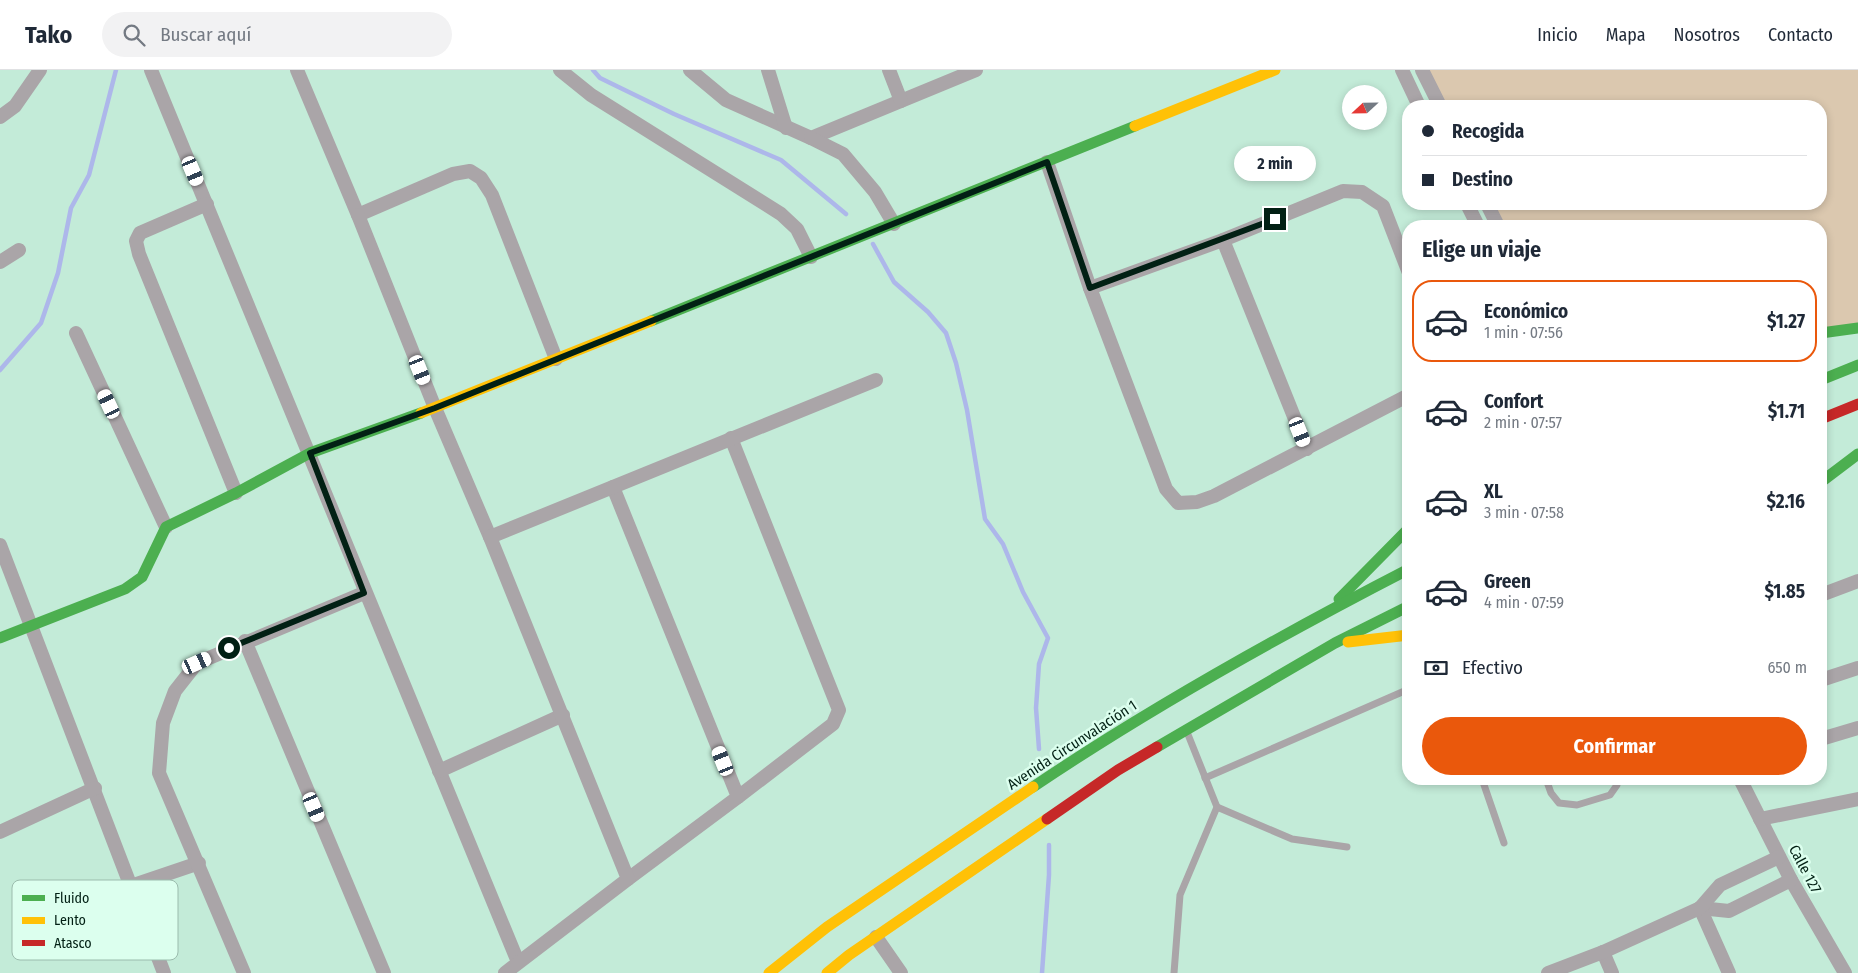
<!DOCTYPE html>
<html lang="es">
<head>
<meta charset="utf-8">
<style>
  body { margin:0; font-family:"Fira Sans Condensed",sans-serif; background:#f2f2f3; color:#1f2937; height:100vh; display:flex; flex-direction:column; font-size:19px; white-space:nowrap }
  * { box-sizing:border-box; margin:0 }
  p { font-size:16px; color:#747a83 }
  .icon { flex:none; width:28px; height:28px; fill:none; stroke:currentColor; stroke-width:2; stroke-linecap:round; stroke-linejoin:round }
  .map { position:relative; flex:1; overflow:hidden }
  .details { position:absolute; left:1402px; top:150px; width:425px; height:565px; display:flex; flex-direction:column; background:#fff; border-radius:20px; box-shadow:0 2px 8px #0003 }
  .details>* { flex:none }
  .top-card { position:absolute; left:1402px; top:30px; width:425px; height:110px; border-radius:20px; box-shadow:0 2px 8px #0003; display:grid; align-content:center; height:110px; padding:0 20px; background:#fff }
  .needle { width:32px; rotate:248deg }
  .controls { position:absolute; left:1342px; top:15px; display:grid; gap:10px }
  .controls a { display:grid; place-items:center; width:45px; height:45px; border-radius:50%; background:#fff; box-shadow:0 2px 8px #0003; font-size:25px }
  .end { position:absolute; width:22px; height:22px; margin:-11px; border:6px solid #022014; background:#fff; box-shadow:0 0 0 2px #fff }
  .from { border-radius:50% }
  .bubble { position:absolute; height:35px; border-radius:18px; background:#fff; box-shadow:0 2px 8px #0003; font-size:16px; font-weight:700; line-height:35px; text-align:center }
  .car { position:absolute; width:15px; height:30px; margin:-15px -8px; border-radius:6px; box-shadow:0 0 4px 1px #0007; background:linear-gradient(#fff 24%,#345 0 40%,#fff 0 76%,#345 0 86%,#fff 0) }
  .top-card b { display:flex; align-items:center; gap:18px; height:48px; font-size:19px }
  .top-card b+b { border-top:1px solid #e0e1e3 }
  .top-card i { width:12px; height:12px; background:#1f2937 }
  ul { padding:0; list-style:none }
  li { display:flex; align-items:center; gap:15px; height:82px; margin:0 10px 8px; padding:0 10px; border:2px solid transparent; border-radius:20px }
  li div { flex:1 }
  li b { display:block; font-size:19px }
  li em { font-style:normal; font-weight:700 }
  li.selected { border-color:#ea580c }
  li>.icon { width:45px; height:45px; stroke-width:1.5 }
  h2 { padding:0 20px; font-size:22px; line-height:60px }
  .pay { display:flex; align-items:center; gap:12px; height:55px; padding:0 20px; font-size:19px }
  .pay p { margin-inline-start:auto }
  .primary-button { display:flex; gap:10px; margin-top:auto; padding:10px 20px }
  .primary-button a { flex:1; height:58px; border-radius:30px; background:#ea580c; color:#fff; font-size:20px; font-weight:700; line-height:58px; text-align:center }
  header { display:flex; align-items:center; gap:30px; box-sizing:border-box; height:70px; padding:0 25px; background:#fff; border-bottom:1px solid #e0e1e3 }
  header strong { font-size:24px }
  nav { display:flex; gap:28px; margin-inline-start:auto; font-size:18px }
  .search { width:350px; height:45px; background:#f2f2f3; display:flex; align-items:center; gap:12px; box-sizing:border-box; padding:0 18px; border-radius:28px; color:#747a83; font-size:19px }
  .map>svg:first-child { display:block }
</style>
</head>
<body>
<header>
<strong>Tako</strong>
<div class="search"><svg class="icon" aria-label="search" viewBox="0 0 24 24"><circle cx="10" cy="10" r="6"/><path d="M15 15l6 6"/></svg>Buscar aquí</div>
<nav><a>Inicio</a><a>Mapa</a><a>Nosotros</a><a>Contacto</a></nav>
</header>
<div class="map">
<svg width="1858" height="903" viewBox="0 0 1858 903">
  <rect width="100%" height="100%" fill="#c3ebd8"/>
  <polygon fill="#dbc8af" points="1422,0 1858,0 1858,258 1821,263 1821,156 1498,156 1487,134 1821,134 1821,36 1440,36"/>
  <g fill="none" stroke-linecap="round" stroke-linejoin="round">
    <g stroke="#adb7ea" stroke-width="4.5">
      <polyline points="593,0 600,8 674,44 781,90 846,144"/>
      <polyline points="873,174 894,212 928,242 946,263 956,293 967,340 985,449 1003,474 1023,522 1048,568 1039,594 1036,638 1039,679"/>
      <polyline points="0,300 41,253 58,203 71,138 89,105 116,0"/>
      <polyline points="1042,903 1049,805 1049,775"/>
    </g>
    <g stroke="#aaa5a8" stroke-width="7">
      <polyline points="1205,708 1409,619"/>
      <polyline points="1482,709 1504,773"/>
      <polyline points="1546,709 1551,723 1559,733 1577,735 1610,725 1617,715 1617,709"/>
      <polyline points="1217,737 1292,769 1347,777"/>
      <polyline points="1174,903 1180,825 1217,737 1187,662"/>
    </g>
    <g stroke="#aaa5a8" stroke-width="14">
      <polyline points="151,0 518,892"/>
      <polyline points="297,0 358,145 453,104 470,101 481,108 492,125 556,289"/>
      <polyline points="560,0 591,25 781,144 797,159 811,187"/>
      <polyline points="690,0 726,30 811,68 976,0"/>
      <polyline points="768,0 786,58"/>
      <polyline points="889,0 901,31"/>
      <polyline points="1402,0 1419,36"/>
      <polyline points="1422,0 1440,36"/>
      <polyline points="0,47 15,36 40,0"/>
      <polyline points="811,68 843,84 875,122 894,154"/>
      <polyline points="1047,92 1090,218 1166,419 1178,433 1197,432 1214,426 1409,325"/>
      <polyline points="207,134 140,163 136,171 139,184 236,423"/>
      <polyline points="1467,134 1478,156"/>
      <polyline points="1487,134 1498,156"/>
      <polyline points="358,145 435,338 490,467"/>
      <polyline points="1223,170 1307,379"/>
      <polyline points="0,192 19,180"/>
      <polyline points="1090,218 1223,170 1343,121 1362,122 1383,136 1409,203"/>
      <polyline points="76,263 166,457"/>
      <polyline points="731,368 839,640 833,654 738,727"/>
      <polyline points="613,417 738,727 628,809"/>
      <polyline points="0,475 164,903"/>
      <polyline points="1821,525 1858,511"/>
      <polyline points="245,571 384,903"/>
      <polyline points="1821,610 1858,598"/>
      <polyline points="1821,669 1858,658"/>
      <polyline points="439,701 563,645"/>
      <polyline points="1740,709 1791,810 1845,903"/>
      <polyline points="1760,749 1858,729"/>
      <polyline points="0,762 95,718"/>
      <polyline points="131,816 199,793"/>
      <polyline points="1700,838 1729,841 1791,810"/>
      <polyline points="1700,838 1729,903"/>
      <polyline points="876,867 901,903"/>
      <polyline points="1603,882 1612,903"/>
      <polyline points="244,903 159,703 163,653 175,621 197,593 364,523"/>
      <polyline points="505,903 628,809 490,467 876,310"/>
      <polyline points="1548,903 1603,882 1700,838 1720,815 1779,787"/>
    </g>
    <g stroke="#4caf50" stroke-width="11">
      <polyline points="651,251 1135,56"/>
      <polyline points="1821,263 1858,258"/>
      <polyline points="1821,310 1858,295"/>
      <polyline points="1821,412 1858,384"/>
      <polyline points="1339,529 1409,458"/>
      <polyline points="0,568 125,519 142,507 166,457 236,423 310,383 421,343"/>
      <polyline points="1157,677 1335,573 1409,536"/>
      <path d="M1033,717c120,-81 248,-152 376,-218"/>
    </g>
    <g stroke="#ffc107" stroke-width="11">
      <polyline points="1135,56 1275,0"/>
      <polyline points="421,343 651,251"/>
      <polyline points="1348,572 1409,565"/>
      <polyline points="769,903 827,857 1033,717"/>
      <polyline points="827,903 849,885 1047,749"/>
    </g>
    <g stroke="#c62828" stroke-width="11">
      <polyline points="1821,349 1858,334"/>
      <polyline points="1047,749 1118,700 1157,677"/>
    </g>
  </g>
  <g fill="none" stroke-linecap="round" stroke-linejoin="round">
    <polyline stroke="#022014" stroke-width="6" points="229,578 364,523 310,383 435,338 1047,92 1090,218 1275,149"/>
  </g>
  <g text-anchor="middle" stroke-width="5" stroke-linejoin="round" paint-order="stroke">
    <g font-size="15" fill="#022014" stroke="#dcffee">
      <text transform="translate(1072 675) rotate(-33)" y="5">Avenida Circunvalación 1</text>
      <text transform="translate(1805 799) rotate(62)" y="5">Calle 127</text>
    </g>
  </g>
  <rect x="12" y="810" width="166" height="80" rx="8" fill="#dcffee" stroke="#9bbcad" stroke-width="1"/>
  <rect x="22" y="825" width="23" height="6" fill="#4caf50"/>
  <rect x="22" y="847" width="23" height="7" fill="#ffc107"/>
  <rect x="22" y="870" width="23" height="6" fill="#c62828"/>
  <g font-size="14" fill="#022014">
    <text x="54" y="833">Fluido</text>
    <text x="54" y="855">Lento</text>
    <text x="54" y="878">Atasco</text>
  </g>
</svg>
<div class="controls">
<a><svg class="needle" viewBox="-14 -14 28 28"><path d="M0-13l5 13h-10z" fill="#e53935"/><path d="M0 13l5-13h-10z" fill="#747a83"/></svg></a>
</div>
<i class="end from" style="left:229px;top:578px"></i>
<i class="end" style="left:1275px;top:149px"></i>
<div class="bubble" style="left:1234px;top:76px;width:82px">2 min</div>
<i class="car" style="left:193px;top:101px;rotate:157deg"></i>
<i class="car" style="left:420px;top:300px;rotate:158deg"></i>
<i class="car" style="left:109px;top:334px;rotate:335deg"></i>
<i class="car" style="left:1300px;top:362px;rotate:158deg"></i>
<i class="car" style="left:197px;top:593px;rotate:66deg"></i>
<i class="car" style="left:723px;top:691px;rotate:338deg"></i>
<i class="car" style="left:314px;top:737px;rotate:157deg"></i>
<div class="top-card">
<b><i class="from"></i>Recogida</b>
<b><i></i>Destino</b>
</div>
<section class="details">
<h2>Elige un viaje</h2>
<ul>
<li class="selected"><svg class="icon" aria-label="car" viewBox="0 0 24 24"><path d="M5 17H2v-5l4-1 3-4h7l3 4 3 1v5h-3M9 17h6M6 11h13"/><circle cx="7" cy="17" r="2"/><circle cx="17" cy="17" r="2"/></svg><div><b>Económico</b><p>1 min · 07:56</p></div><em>$1.27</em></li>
<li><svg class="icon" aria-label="car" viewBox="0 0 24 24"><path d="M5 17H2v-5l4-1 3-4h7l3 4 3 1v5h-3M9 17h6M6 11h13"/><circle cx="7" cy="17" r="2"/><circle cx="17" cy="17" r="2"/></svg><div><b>Confort</b><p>2 min · 07:57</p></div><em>$1.71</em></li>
<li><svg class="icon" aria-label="car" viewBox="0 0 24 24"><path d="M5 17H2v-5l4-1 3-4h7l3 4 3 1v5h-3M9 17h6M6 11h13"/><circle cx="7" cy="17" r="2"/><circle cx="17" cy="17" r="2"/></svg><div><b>XL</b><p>3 min · 07:58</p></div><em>$2.16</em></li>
<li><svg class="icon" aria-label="car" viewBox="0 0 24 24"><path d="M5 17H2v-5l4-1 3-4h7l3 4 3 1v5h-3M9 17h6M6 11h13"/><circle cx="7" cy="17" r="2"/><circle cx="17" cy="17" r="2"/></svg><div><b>Green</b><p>4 min · 07:59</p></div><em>$1.85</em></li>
</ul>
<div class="pay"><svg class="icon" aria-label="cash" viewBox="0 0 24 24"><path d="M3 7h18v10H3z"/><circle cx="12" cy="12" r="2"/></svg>Efectivo<p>650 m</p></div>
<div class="primary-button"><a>Confirmar</a></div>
</section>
</div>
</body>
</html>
